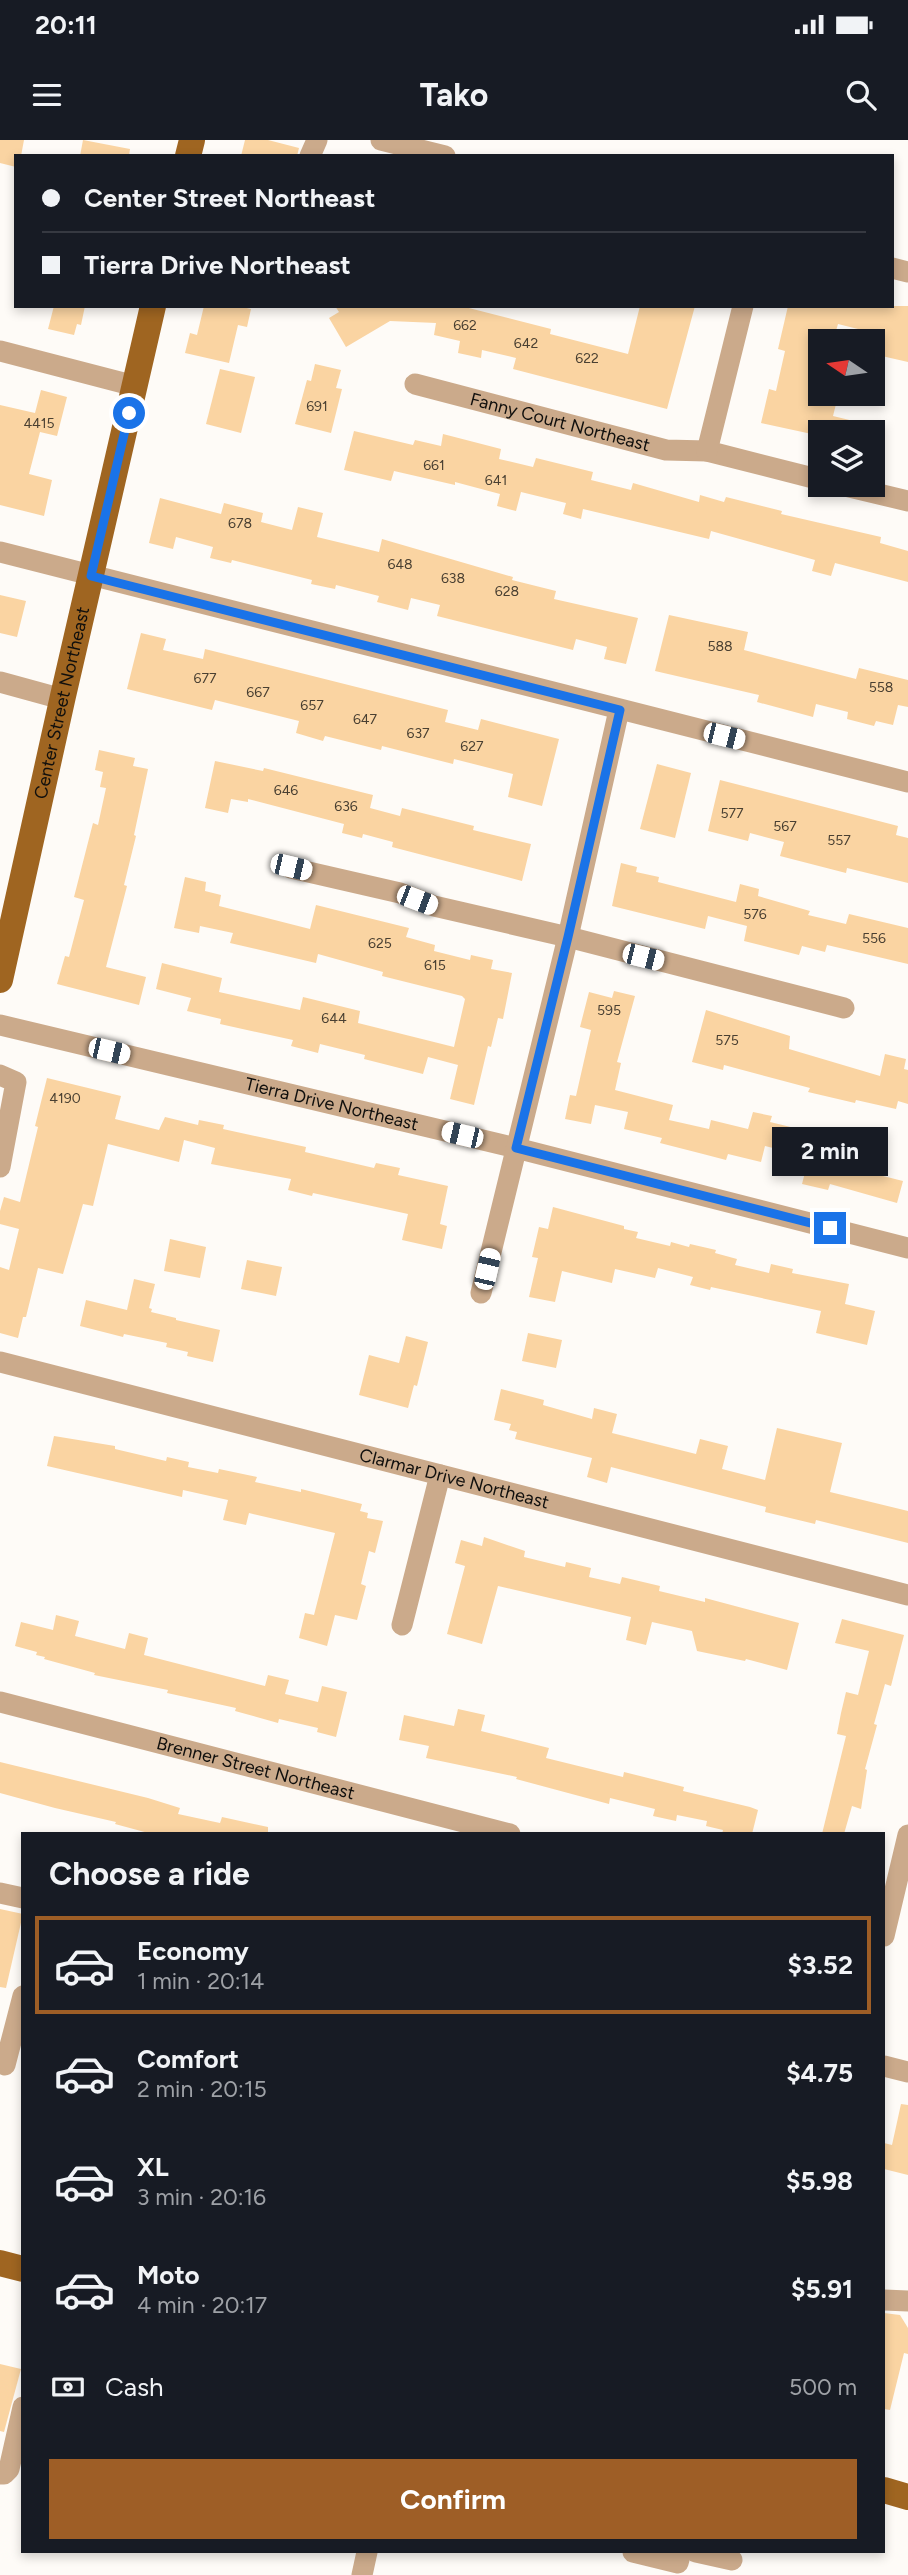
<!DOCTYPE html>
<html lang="en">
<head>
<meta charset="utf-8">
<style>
  body { margin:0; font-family:Figtree,sans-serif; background:#242831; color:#f1f3f6; height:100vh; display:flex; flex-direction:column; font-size:26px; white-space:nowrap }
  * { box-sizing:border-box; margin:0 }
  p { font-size:23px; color:#9ea1a6 }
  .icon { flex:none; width:38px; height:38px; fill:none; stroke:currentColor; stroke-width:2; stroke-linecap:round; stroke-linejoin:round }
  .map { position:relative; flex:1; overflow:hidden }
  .side { position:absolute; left:21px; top:1692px; width:864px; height:721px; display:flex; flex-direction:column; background:#171b24; border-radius:0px; box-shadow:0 4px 10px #0003 }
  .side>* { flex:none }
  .top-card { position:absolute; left:14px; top:14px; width:880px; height:154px; border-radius:0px; box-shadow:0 4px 10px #0003; display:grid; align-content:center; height:154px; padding:0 28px; background:#171b24 }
  .needle { width:46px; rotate:283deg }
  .controls { position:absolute; left:808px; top:189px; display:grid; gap:14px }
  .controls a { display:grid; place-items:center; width:77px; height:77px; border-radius:0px; background:#171b24; box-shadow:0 4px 10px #0003; font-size:35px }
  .end { position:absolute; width:32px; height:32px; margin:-16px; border:9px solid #1a73e8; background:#fff; box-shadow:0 0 0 4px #fff }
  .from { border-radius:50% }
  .bubble { position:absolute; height:49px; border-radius:0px; background:#171b24; box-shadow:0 4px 10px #0003; font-size:23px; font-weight:700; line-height:49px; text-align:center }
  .car { position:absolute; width:21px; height:42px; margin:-21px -10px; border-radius:9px; box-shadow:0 0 5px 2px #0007; background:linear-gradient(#fff 24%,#345 0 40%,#fff 0 76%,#345 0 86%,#fff 0) }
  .top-card b { display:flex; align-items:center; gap:24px; height:66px; font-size:26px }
  .top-card b+b { border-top:2px solid #363941 }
  .top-card i { width:18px; height:18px; background:#f1f3f6 }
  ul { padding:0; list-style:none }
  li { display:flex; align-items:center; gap:21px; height:98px; margin:0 14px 10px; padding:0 14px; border:4px solid transparent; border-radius:0px }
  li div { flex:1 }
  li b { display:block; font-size:26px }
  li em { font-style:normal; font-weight:700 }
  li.on { border-color:#9e5e26 }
  li>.icon { width:63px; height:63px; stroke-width:1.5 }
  h2 { padding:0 28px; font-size:32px; line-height:84px }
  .pay { display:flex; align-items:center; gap:18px; height:77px; padding:0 28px; font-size:26px }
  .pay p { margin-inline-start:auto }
  .cta { display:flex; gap:14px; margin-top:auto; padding:14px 28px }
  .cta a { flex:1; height:80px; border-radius:0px; background:#9e5e26; color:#fff; font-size:28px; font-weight:700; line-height:80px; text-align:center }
  .status { display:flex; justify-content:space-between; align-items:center; height:49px; padding:0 35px; background:#171b24; direction:ltr }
  .status svg { height:19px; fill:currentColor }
  header { display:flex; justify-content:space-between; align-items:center; height:91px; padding:0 28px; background:#171b24; font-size:32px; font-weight:700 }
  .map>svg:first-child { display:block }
</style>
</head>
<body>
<div class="status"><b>20:11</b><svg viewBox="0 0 49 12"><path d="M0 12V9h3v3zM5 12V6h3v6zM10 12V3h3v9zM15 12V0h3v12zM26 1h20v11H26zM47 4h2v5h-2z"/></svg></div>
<header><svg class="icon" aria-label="menu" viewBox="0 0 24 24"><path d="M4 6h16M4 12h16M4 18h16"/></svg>Tako<svg class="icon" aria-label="search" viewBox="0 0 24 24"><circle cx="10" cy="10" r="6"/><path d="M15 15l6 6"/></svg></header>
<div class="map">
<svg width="908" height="2435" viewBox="0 0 908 2435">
  <rect width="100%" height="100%" fill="#fefbf7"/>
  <g fill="#fad4a2">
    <polygon points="0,0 24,0 21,16 16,16 16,27 0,23"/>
    <polygon points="83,0 130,9 129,16 80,16"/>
    <polygon points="245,0 268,0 299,8 297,16 241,16"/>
    <polygon points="54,166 85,166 81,185 77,184 74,195 48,189"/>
    <polygon points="204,166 238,166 251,169 247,187 238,185 229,223 185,213 190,193 197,195"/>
    <polygon points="335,166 461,166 551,189 550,194 628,214 640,166 695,166 667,269 513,229 516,218 482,210 481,218 458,213 460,201 434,195 436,183 390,181 346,207 329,178 339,172"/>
    <polygon points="788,166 908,166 908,222 873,214 878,194 838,184 833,201 821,201 821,261 836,264 833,276 874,286 874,292 821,292 821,296 761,283 769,249 776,251 785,211 778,209"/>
    <polygon points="315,224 341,230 336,248 342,249 331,293 295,284 307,240 311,241"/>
    <polygon points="220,229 255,237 241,293 206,284"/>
    <polygon points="41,250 67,257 57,296 40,292 29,334 52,340 44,376 0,365 0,265 35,273"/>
    <polygon points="354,291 413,305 415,300 441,306 443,294 501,309 499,319 533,327 536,318 593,332 591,340 631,350 633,343 699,362 700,355 724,362 726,357 782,371 781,374 881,397 880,403 908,411 908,442 835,423 831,436 812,431 815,420 711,391 709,399 583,369 581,379 563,374 566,363 521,352 516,371 497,366 500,354 455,342 455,345 394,331 391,341 344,330"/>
    <polygon points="160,358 221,374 224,363 263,373 261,382 292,390 298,367 323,373 317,397 379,412 382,399 513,437 512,440 556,451 554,459 638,478 626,524 604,519 607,507 576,499 573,510 437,476 440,465 411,458 408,470 377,462 379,456 336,445 335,449 311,444 312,440 232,420 231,423 210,418 213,407 176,397 173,409 149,403"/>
    <polygon points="0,455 26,461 17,497 0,493"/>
    <polygon points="669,475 748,492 744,510 856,539 859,528 908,540 908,567 898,565 893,585 876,581 874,586 847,579 848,572 816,564 813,577 757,562 759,555 655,531"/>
    <polygon points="141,493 166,499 163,510 203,519 205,509 448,570 445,582 478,590 481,579 559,599 542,666 508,657 513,634 454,619 453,624 382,606 381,610 325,596 323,601 296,593 299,581 215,560 212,570 127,549"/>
    <polygon points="99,610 135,618 133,626 148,629 134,695 136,696 124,745 127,746 106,827 146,837 139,865 57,844 65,816 69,817 84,760 74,757 93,683 98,685 106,648 100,647 103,632 95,630"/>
    <polygon points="215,621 263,631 264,628 373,655 370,668 400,676 402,668 474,686 473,690 531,704 522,741 392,707 393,702 363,694 362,698 342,693 344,684 248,659 248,662 231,659 228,673 205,668"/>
    <polygon points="657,624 691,633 675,698 640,689"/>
    <polygon points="720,640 898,686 896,695 908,698 908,743 847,728 846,733 780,716 784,702 750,693 748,701 708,691"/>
    <polygon points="621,723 637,727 636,732 659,737 658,742 736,762 740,744 759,749 758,756 810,771 808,775 846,784 849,774 908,788 908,824 827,805 825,812 802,806 799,815 744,801 747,786 708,776 705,789 612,766"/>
    <polygon points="185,737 206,742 205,751 221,755 219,766 310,789 316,765 409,788 406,797 435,805 434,811 470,820 471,815 493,820 491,829 512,833 503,879 498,878 491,907 488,906 474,965 450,959 458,925 428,917 423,934 364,919 365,915 320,904 318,913 291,906 293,900 220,884 221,879 187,871 191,858 156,849 162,823 222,838 219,852 300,870 303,857 360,871 358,883 454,907 465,859 462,856 382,836 383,832 318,814 316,823 230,803 233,793 200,786 199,793 174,788"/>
    <polygon points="614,851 635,856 617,922 621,923 615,950 673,965 669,980 709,989 711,980 748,989 753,972 772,976 770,982 840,999 838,1008 886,1021 883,1036 903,1041 897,1063 830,1044 828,1050 802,1044 809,1017 765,1006 761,1022 728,1014 726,1020 703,1014 660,1003 662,998 624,989 628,972 595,965 591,984 565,979 570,955 576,956 591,890 580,887 589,852 612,858"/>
    <polygon points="706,870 790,896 789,909 880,936 885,914 906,919 904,929 908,930 908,964 898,961 896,969 856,960 855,963 808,952 810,948 724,925 723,930 692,922"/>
    <polygon points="47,938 121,956 115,979 159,990 165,977 198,985 199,980 224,985 223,989 306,1007 305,1012 374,1028 376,1023 400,1028 398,1035 448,1046 440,1084 447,1086 442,1109 402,1100 408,1074 313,1053 312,1056 288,1050 291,1039 211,1024 215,1008 184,1000 179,1022 108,1004 93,1066 83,1064 63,1134 38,1128 26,1177 23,1177 18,1198 0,1193 0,1127 9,1130 19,1089 0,1084 0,1071 4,1057 20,1062 38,987 35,986"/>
    <polygon points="553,1067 624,1086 624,1089 638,1092 636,1098 670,1106 671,1102 689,1107 690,1104 716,1110 715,1113 737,1119 735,1125 769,1133 771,1124 793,1129 792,1133 849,1144 845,1164 875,1171 867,1205 816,1193 821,1171 711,1147 710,1150 690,1145 693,1137 658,1128 655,1138 615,1129 612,1143 562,1131 555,1162 529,1157 538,1118 532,1117 539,1087 548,1089"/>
    <polygon points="170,1099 206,1107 200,1138 164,1131"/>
    <polygon points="247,1120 282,1127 276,1156 241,1149"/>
    <polygon points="134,1139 155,1144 149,1168 152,1169 151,1172 176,1178 176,1180 220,1190 213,1222 187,1216 188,1212 166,1207 167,1203 124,1194 123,1197 80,1186 86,1160 127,1170"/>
    <polygon points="528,1193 562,1200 556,1228 522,1221"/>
    <polygon points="406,1196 428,1202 417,1246 414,1245 408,1268 359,1255 369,1215 399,1223"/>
    <polygon points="501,1249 544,1260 543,1265 592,1279 594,1268 617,1274 612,1293 696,1314 700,1299 728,1306 722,1329 765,1340 777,1288 842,1303 830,1352 908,1371 908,1403 816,1380 815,1384 765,1372 766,1367 611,1327 607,1343 587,1337 592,1318 515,1299 517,1292 509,1290 511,1284 494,1280"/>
    <polygon points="54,1296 115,1306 115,1309 166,1321 167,1317 189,1322 188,1327 218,1333 219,1329 257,1337 255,1342 301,1352 301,1349 362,1364 360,1371 368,1373 367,1378 383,1381 375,1413 369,1411 361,1444 366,1446 357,1480 335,1475 327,1506 299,1498 305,1473 314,1475 335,1393 249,1373 246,1385 223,1380 228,1360 183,1350 182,1357 47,1326"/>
    <polygon points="484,1397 525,1411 524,1417 565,1427 566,1422 591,1428 589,1437 620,1444 622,1437 660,1446 659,1451 705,1462 705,1458 799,1483 787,1530 746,1519 745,1521 697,1511 692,1491 652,1482 646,1505 626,1500 631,1477 498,1446 482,1504 447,1494 465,1426 455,1423 461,1400 482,1406"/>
    <polygon points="56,1475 79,1481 75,1496 125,1509 129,1493 148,1498 144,1515 265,1546 268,1535 289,1540 285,1554 318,1562 322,1546 347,1552 336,1597 317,1592 318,1588 279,1579 278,1583 235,1571 236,1568 167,1553 168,1550 94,1535 95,1533 44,1519 45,1517 36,1515 37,1512 15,1506 21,1482 53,1490"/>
    <polygon points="842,1479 904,1495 891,1546 885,1544 874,1584 877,1585 865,1629 867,1630 861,1669 852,1666 844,1694 822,1694 846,1596 837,1594 841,1573 846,1552 858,1555 869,1511 835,1503"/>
    <polygon points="458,1569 485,1575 481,1591 549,1608 546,1618 623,1637 624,1632 684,1647 683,1651 750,1667 758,1670 752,1694 722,1694 723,1690 706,1686 707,1681 677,1675 676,1681 653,1676 655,1669 610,1658 609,1664 516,1639 517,1637 426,1618 429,1606 399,1600 404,1575 454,1586"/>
    <polygon points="0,1622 148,1658 180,1668 178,1674 220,1683 222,1677 268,1687 268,1694 152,1694 115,1684 116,1682 55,1668 0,1653"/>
    <polygon points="0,1769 23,1774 6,1848 0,1847"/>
    <polygon points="901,1964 908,1965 908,2035 884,2029 884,2003 892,2005"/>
    <polygon points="884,2173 900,2175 908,2188 908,2214 904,2213 890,2270 884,2269"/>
    <polygon points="0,2224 21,2229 4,2292 0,2291"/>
  </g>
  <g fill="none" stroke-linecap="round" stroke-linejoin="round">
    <g stroke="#cbaa8b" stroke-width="21">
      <polyline points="381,0 445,16"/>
      <polyline points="310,16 317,0"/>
      <polyline points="892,128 908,132"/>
      <polyline points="0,211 135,246"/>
      <path id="s1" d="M415,244l251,66 41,1 114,29"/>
      <polyline points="707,311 743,166"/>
      <polyline points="841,345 908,361"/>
      <polyline points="0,412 908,642"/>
      <polyline points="0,542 62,559"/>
      <polyline points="291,728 400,753 434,766 568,797 844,868"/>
      <path id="s2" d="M0,885l516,123 392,100"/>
      <polyline points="0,935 16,942 0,1027"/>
      <polyline points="481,1153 568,797 619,570"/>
      <path id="s3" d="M0,1222l908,233"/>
      <polyline points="402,1485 440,1335"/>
      <path id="s4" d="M0,1562l510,132"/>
      <polyline points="0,1753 23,1758"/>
      <polyline points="884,1796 908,1695"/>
      <polyline points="5,1925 23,1856"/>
      <polyline points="884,1926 908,1932"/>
      <polyline points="884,2160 908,2161"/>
      <polyline points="0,2334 4,2334 9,2329 23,2267"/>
      <polyline points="633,2412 678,2423 681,2412"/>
      <polyline points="696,2412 732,2420"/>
      <polyline points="362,2435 367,2412"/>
    </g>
    <g stroke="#9f6521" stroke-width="26">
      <polyline points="188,16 192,0"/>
      <path id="s5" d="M0,840l63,-284 90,-390"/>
      <polyline points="0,2123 23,2129"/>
      <polyline points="884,2350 908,2357"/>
    </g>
  </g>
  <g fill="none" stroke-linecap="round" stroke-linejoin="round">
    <polyline stroke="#1a73e8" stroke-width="9" points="129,273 91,436 620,570 568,797 516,1008 830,1088"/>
  </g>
  <g text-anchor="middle" stroke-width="5" stroke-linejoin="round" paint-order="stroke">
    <g font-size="14" fill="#4a4032">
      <text x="465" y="190">662</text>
      <text x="526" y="208">642</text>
      <text x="587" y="223">622</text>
      <text x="317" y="271">691</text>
      <text x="39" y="288">4415</text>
      <text x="434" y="330">661</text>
      <text x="496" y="345">641</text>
      <text x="240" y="388">678</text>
      <text x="400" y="429">648</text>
      <text x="453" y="443">638</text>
      <text x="507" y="456">628</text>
      <text x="720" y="511">588</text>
      <text x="205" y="543">677</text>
      <text x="881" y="552">558</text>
      <text x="258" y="557">667</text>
      <text x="312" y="570">657</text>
      <text x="365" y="584">647</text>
      <text x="418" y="598">637</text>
      <text x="472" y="611">627</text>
      <text x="286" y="655">646</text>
      <text x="346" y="671">636</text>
      <text x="732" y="678">577</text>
      <text x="785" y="691">567</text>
      <text x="839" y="705">557</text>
      <text x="755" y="779">576</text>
      <text x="874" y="803">556</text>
      <text x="380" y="808">625</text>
      <text x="435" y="830">615</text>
      <text x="609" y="875">595</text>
      <text x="334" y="883">644</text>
      <text x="727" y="905">575</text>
      <text x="65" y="963">4190</text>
    </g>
    <g font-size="18" fill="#100f0d" stroke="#fefbf7">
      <text dy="6" stroke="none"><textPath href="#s1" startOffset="150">Fanny Court Northeast</textPath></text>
      <text dy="6" stroke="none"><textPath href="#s5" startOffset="284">Center Street Northeast</textPath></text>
      <text dy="6" stroke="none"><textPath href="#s2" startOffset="341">Tierra Drive Northeast</textPath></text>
      <text dy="6" stroke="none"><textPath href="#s3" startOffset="469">Clarmar Drive Northeast</textPath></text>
      <text dy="6" stroke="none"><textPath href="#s4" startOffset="264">Brenner Street Northeast</textPath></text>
    </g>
  </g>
</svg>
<div class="controls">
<a><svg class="needle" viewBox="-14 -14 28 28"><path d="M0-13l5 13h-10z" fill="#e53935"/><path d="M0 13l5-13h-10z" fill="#9ea1a6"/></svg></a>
<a><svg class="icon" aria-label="layers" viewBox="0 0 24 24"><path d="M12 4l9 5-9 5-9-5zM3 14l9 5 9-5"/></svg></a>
</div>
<i class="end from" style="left:129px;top:273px"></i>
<i class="end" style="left:830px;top:1088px"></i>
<div class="bubble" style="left:772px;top:987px;width:116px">2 min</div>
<i class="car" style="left:724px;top:596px;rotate:104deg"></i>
<i class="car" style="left:291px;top:727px;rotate:103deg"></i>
<i class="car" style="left:417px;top:760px;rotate:111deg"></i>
<i class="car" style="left:643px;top:817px;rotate:104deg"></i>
<i class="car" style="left:109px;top:911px;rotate:103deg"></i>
<i class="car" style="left:462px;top:995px;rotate:283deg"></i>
<i class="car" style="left:487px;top:1129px;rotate:13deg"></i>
<div class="top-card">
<b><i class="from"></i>Center Street Northeast</b>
<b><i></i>Tierra Drive Northeast</b>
</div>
<section class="side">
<h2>Choose a ride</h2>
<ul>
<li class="on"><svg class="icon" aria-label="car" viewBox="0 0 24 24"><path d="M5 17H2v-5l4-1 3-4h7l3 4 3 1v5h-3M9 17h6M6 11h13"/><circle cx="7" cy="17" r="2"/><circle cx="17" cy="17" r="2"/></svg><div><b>Economy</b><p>1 min · 20:14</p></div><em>$3.52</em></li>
<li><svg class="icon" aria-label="car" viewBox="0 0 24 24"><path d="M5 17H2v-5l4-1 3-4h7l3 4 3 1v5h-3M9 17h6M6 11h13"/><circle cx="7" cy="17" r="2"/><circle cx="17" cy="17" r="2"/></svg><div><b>Comfort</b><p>2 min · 20:15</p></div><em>$4.75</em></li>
<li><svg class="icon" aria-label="car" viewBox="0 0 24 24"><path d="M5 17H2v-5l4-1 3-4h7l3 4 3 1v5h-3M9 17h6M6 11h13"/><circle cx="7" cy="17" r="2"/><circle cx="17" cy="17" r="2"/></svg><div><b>XL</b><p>3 min · 20:16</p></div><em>$5.98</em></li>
<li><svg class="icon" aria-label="car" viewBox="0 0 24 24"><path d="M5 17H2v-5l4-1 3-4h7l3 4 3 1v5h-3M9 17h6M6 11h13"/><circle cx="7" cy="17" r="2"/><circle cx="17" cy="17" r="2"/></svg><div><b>Moto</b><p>4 min · 20:17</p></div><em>$5.91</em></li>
</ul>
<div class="pay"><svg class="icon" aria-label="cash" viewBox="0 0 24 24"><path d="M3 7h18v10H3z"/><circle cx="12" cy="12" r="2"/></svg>Cash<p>500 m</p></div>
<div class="cta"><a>Confirm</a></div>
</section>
</div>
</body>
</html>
